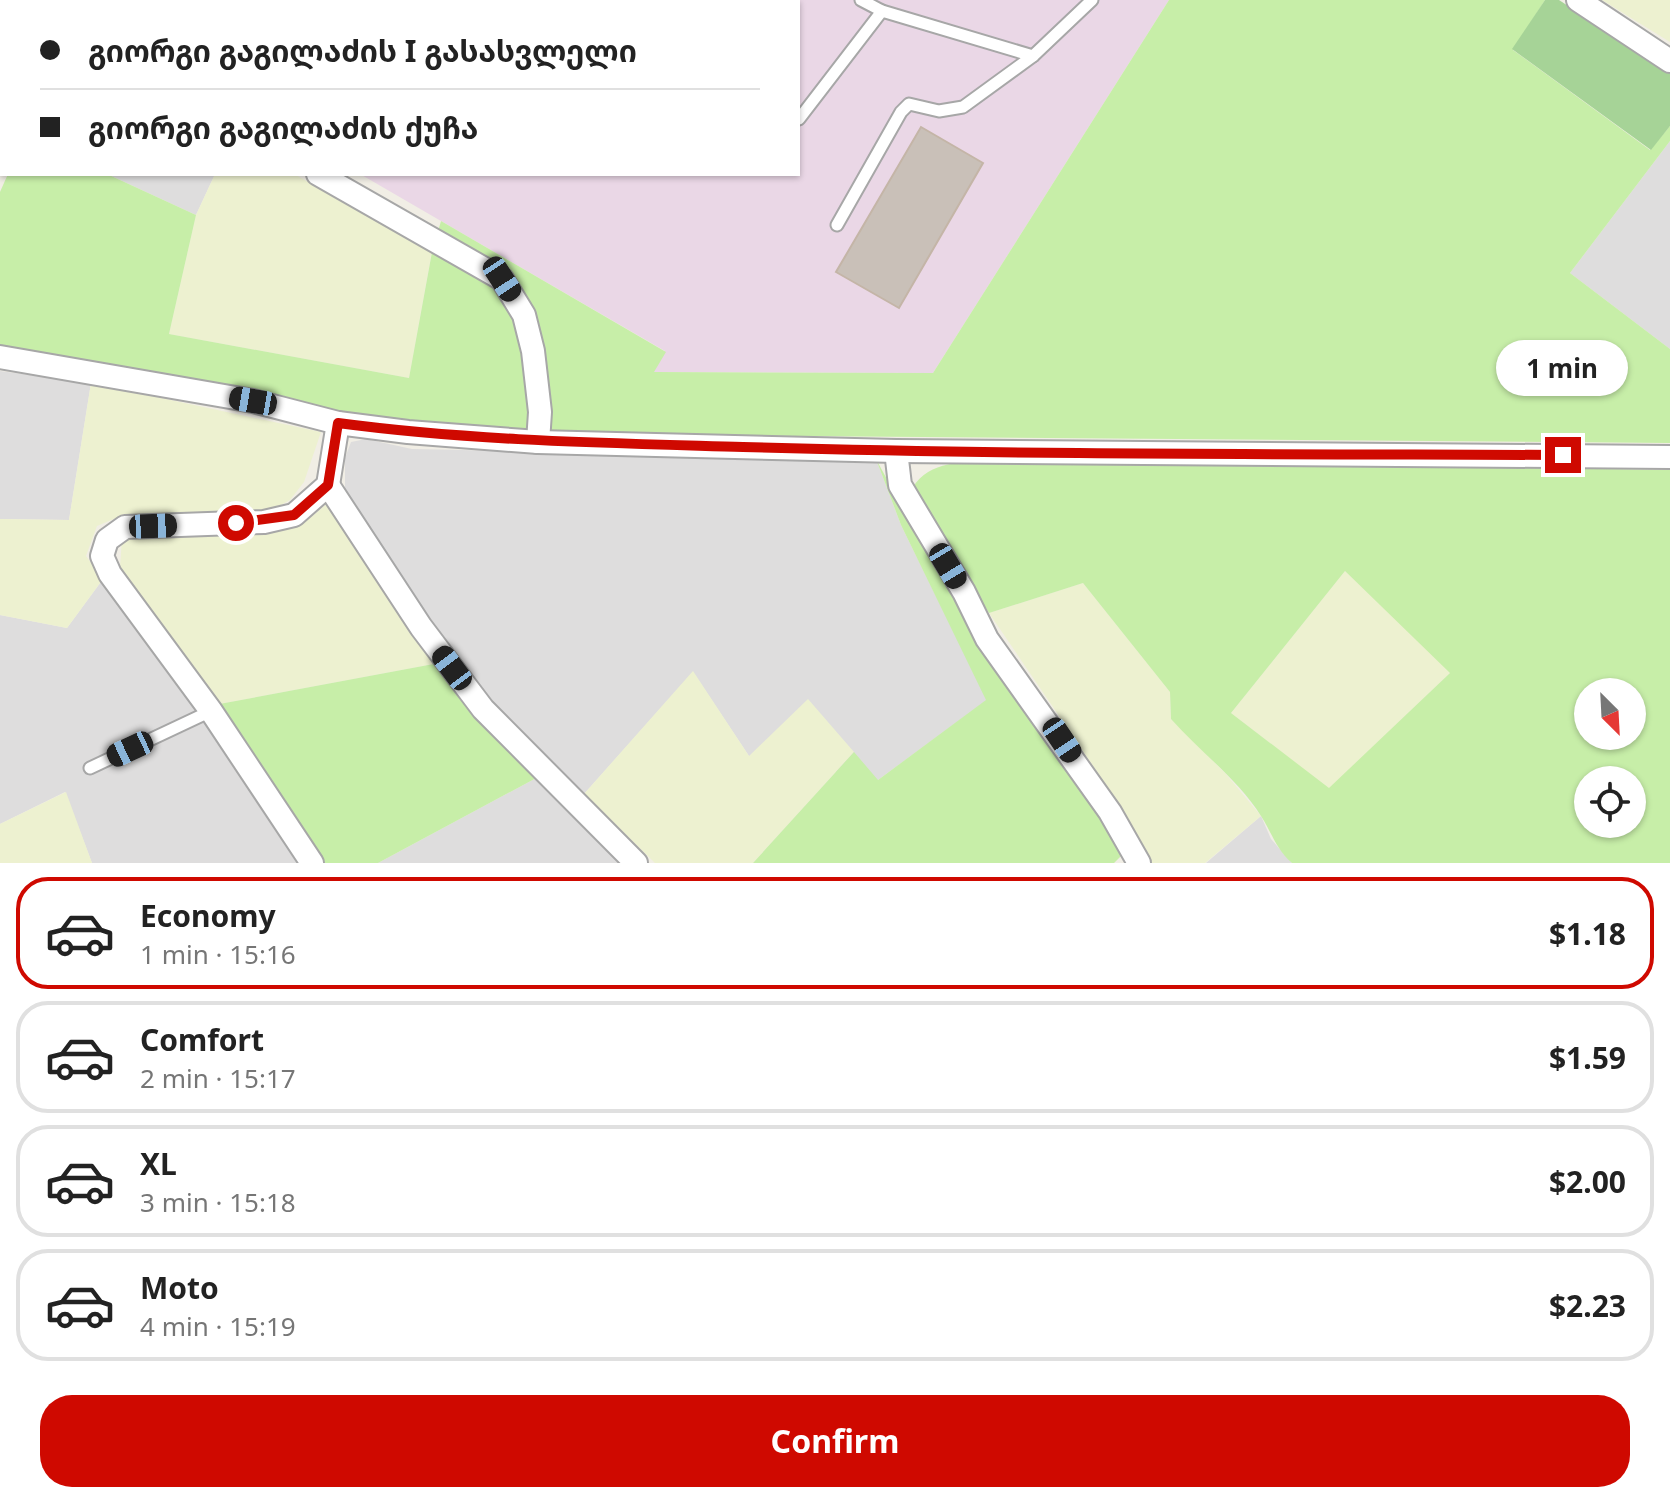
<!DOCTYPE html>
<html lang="en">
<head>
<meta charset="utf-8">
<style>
  body { margin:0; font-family:"Noto Sans","Noto Sans Georgian",sans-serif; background:#f2f2f2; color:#222; height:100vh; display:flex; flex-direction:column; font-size:30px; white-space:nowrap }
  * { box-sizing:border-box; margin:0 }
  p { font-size:26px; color:#767676 }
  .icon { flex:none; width:44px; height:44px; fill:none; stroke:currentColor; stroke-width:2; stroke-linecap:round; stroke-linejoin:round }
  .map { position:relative; height:863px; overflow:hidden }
  .side { display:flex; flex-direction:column; background:#fff; flex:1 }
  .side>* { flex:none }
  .banner { position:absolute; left:0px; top:0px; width:800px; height:176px; box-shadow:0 2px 6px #0004; display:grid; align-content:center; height:176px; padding:0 40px; background:#fff }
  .needle { width:52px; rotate:156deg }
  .tools { position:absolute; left:1574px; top:678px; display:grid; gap:16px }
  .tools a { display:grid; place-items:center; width:72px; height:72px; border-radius:50%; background:#fff; box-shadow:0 2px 6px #0004; font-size:40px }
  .end { position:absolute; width:36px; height:36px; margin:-18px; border:10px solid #cf0900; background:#fff; box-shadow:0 0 0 4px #fff }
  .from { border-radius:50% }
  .bubble { position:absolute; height:56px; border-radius:28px; background:#fff; box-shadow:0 2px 6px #0004; font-size:26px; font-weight:700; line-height:56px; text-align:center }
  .car { position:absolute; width:24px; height:48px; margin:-24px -12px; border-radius:10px; box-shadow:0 0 6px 2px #0007; background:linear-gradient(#222 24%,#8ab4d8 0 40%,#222 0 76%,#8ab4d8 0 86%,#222 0) }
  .banner b { display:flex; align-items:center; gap:28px; height:76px; font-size:30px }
  .banner b+b { border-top:2px solid #e0e0e0 }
  .banner i { width:20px; height:20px; background:#222 }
  ul { padding:14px 0 0; list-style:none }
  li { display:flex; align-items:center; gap:24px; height:112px; margin:0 16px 12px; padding:0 24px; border:4px solid #e0e0e0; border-radius:32px }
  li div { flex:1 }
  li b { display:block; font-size:30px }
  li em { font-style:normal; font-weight:700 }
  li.selected { border-color:#cf0900 }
  li>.icon { width:72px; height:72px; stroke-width:1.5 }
  .button { display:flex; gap:16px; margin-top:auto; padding:16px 40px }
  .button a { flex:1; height:92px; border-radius:32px; background:#cf0900; color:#fff; font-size:32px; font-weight:700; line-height:92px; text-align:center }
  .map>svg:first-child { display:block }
</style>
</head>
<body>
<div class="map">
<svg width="1670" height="863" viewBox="0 0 1670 863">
  <rect width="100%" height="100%" fill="#f1eee5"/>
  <g fill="#dedddd">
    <polygon points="1670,141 1670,349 1570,273"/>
    <polygon points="107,174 215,174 196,215"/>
    <polygon points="0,371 91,383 69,520 0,519"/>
    <polygon points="366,439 412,449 876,459 901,525 987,700 878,780 749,756 693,672 584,794 517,731 459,659 363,523 345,490 345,458 351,442"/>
    <polygon points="103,579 186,687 300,863 92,863 65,792 0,824 0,615 67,628"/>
    <polygon points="540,776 623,863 378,863"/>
    <polygon points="1261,816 1271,839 1292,863 1206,863"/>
  </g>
  <polygon fill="#ead7e6" points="60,0 1169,0 933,373 653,372 665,351 360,174 798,174 798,2"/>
  <g fill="#edf1d0">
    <polygon points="1602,0 1670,0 1670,42"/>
    <polygon points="215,174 294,174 432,251 409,378 169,334 196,215"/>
    <polygon points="91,383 321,432 304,482 290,500 270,511 116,518 97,526 86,556 103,579 67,628 0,615 0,519 69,520"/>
    <polygon points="329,502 439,663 214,705 127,583 120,567 122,538 141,532 281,529 309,519"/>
    <polygon points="1345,571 1451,672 1329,789 1231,713"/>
    <polygon points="1083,583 1170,692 1171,719 1225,773 1261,816 1205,863 1152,863 1121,807 989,613"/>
    <polygon points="693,671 749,756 808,699 854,752 753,863 655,863 584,794"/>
    <polygon points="66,792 92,863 0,863 0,824"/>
  </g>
  <g fill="#c7eea8" fill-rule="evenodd">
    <polygon points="1169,0 1545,0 1513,50 1650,150 1670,126 1670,141 1570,273 1670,349 1670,443 658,435 508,431 351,414 0,347 0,192 8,174 107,174 196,215 169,334 409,378 432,252 441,221 666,352 654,372 933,373"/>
    <polygon points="876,459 917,535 961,597 1124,853 1114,863 753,863 854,752 878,780 986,700 901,525"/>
    <path d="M992,459l678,11v393h-378c-16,-14 -20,-30 -31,-47 -23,-37 -61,-64 -90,-97l-1,-27 -87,-109 -94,30 -76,-126c16,-26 51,-25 79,-28zM1345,571l105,102 -121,115 -98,-75zM1588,692h44v44h-44zM1588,780h44v44h-44z"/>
    <polygon points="439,663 540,776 378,863 319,863 214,705"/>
  </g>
  <polygon fill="#a6d397" points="1545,0 1559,0 1670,73 1670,126 1651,150 1512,49"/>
  <polygon fill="#c9c0b8" stroke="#c4b5a7" stroke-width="2" points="921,127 983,163 899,308 836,272"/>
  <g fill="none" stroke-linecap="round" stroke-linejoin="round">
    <defs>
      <g id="service">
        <polyline points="861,0 882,11"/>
        <polyline points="799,119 882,11 1033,56"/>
        <polyline points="837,225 901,112 909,104 939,111 963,107 1033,56 1092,0"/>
        <polyline points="90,768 211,711"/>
      </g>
      <g id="minor">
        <polyline points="14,0 18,2"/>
        <polyline points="1578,0 1670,61"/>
        <polyline points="318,174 502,279 524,315 533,351 540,412 538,442"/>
        <polyline points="0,357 253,401 338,423 408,432 538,442 896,451 1670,457"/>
        <polyline points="896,451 900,485 964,592 987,639 1110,812 1139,863"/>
        <polyline points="328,485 421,627 483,709 636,863"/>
        <polyline points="312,863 211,711 110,574 102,556 107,540 125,527 264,522 294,515 328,485 338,423"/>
      </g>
    </defs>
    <use href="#service" stroke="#a7a7a7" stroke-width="15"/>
    <use href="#minor" stroke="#a7a7a7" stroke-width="26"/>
    <use href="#service" stroke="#fff" stroke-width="11"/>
    <use href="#minor" stroke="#fff" stroke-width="22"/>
  </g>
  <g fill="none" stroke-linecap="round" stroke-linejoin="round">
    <path stroke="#cf0900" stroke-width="10" d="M236,523l58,-8 34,-30 10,-62c135,18 269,20 405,24 273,8 547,7 820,8"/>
  </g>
</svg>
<div class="tools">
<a><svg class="needle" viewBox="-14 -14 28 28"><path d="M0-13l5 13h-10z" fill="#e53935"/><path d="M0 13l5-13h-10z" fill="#767676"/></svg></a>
<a><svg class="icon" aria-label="locate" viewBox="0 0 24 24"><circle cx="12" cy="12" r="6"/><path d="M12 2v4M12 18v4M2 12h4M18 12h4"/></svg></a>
</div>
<i class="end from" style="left:236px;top:523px"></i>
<i class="end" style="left:1563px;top:455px"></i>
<div class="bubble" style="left:1496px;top:340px;width:132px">1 min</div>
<i class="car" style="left:502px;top:279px;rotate:147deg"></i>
<i class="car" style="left:253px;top:401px;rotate:280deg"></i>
<i class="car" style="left:153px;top:526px;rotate:88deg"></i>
<i class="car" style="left:948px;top:566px;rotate:149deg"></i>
<i class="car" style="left:452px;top:668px;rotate:323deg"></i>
<i class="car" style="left:1062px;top:740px;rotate:146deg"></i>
<i class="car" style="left:130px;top:749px;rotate:245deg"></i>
<div class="banner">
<b><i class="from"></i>გიორგი გაგილაძის I გასასვლელი</b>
<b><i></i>გიორგი გაგილაძის ქუჩა</b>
</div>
</div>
<section class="side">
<ul>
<li class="selected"><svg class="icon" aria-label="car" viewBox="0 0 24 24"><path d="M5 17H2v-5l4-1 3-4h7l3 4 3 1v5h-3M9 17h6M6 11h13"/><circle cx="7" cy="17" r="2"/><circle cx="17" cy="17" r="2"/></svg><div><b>Economy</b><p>1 min · 15:16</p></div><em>$1.18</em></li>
<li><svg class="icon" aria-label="car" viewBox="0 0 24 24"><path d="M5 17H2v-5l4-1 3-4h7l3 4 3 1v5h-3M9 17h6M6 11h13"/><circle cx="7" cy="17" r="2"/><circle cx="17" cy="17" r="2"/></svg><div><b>Comfort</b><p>2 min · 15:17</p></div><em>$1.59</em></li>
<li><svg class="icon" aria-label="car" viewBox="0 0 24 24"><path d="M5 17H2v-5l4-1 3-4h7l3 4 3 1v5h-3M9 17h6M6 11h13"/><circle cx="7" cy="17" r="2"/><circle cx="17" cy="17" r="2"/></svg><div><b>XL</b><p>3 min · 15:18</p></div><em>$2.00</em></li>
<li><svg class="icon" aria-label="car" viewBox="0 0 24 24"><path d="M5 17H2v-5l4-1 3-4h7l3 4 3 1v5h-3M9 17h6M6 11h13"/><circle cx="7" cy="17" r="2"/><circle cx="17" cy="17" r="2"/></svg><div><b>Moto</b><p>4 min · 15:19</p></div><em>$2.23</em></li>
</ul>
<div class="button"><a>Confirm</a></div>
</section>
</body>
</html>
